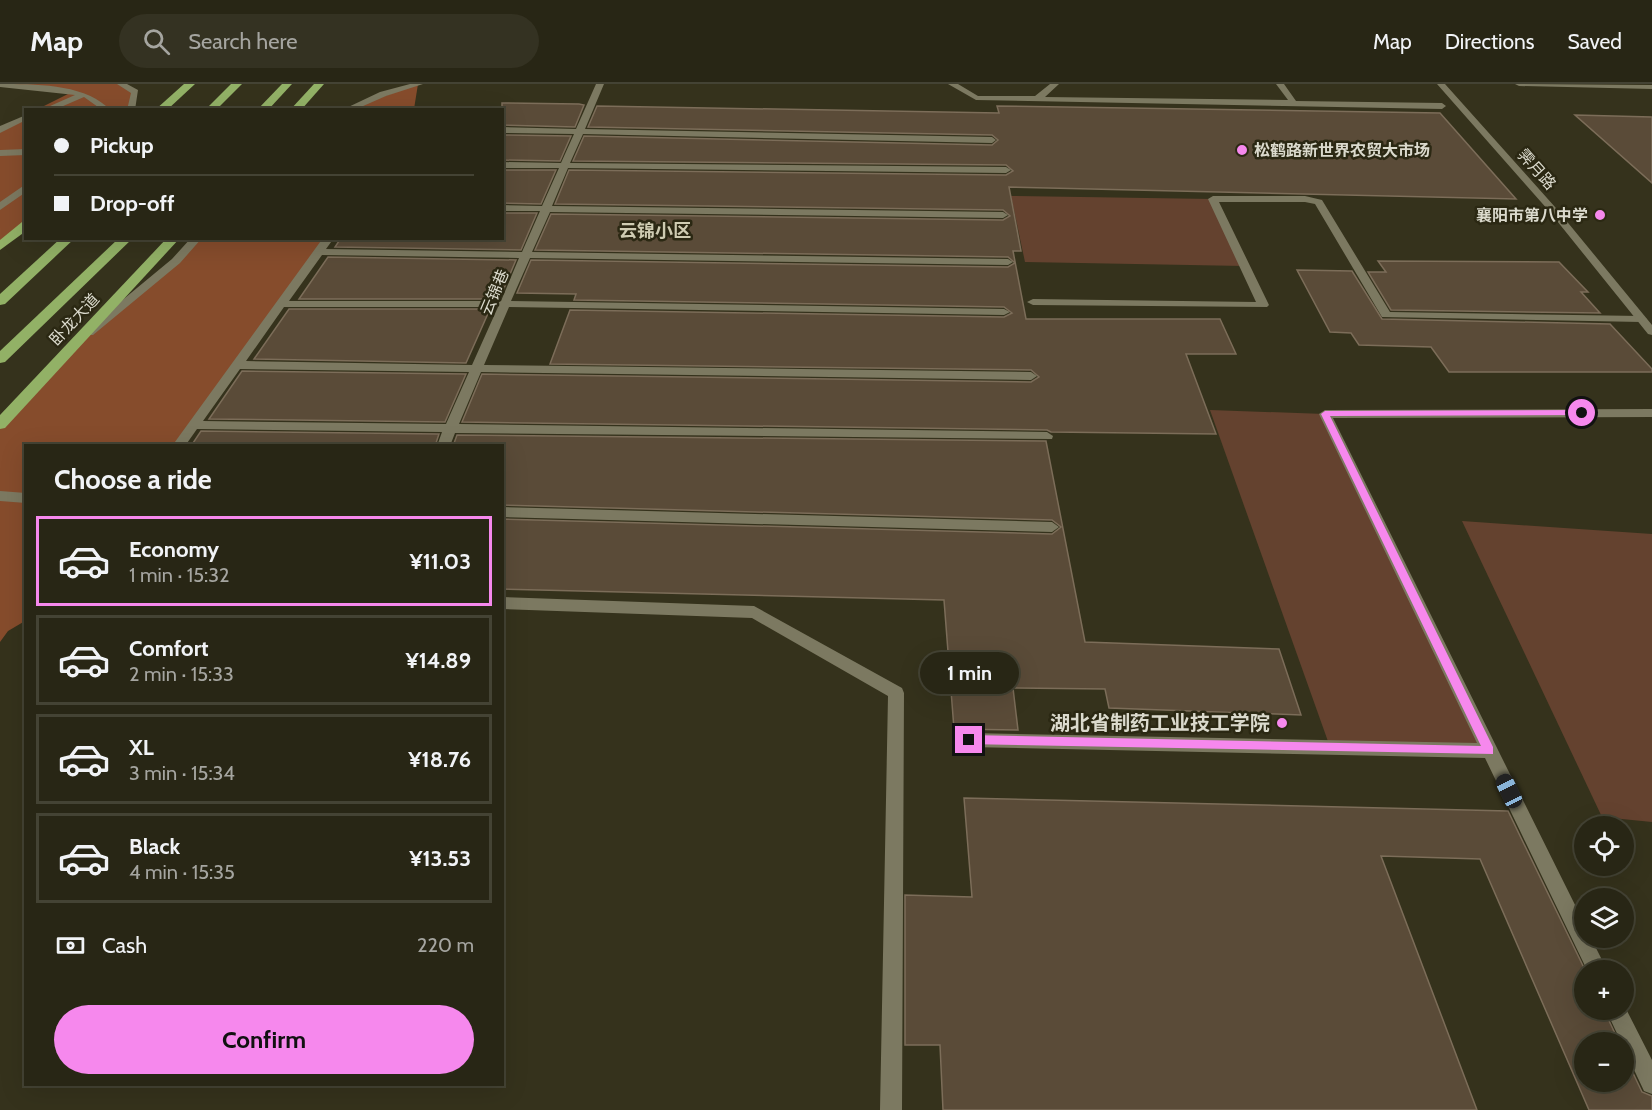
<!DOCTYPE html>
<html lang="en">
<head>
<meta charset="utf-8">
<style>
  body { margin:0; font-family:Cabin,"Noto Sans SC",sans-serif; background:#343222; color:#f1f3f6; height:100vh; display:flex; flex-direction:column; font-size:22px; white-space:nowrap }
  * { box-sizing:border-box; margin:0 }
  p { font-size:20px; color:#a5a5a0 }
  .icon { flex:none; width:33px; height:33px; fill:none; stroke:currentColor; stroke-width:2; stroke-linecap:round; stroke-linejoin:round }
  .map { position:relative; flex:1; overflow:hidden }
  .sheet { position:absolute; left:24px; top:360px; width:480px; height:642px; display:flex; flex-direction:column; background:#282615; border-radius:0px; box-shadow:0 6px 24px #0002,0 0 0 2px #444334 }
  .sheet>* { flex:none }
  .banner { position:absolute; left:24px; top:24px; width:480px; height:132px; border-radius:0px; box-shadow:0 6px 24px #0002,0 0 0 2px #444334; display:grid; align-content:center; height:132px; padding:0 30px; background:#282615 }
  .fabs { position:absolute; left:1574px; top:732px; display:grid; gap:12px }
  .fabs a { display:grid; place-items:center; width:60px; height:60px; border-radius:50%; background:#282615; box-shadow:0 6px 24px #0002,0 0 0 2px #444334; font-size:30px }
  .end { position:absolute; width:27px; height:27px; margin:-14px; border:8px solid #f688ed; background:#111; box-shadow:0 0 0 3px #111 }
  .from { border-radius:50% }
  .bubble { position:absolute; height:42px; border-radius:21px; background:#282615; box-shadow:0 6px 24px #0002,0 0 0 2px #444334; font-size:20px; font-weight:700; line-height:42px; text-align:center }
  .car { position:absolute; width:18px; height:36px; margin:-18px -9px; border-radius:8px; box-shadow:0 0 4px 2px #0007; background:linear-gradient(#222 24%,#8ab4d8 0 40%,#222 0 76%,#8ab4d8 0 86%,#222 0) }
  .banner b { display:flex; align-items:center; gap:21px; height:57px; font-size:22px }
  .banner b+b { border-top:2px solid #444334 }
  .banner i { width:15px; height:15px; background:#f1f3f6 }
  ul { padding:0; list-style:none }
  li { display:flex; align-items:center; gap:18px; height:90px; margin:0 12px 9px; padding:0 18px; border:3px solid #444334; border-radius:0px }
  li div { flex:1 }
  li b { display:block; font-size:22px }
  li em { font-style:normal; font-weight:700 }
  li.active { border-color:#f688ed }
  li>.icon { width:54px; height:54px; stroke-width:1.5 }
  h2 { padding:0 30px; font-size:27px; line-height:72px }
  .pay { display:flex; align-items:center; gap:15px; height:66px; padding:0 30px; font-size:22px }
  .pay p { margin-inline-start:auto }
  .action { display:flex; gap:12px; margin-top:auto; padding:12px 30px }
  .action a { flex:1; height:69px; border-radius:36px; background:#f688ed; color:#111; font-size:24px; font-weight:700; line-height:69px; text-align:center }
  header { display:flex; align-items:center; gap:36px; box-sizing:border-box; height:84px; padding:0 30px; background:#282615; border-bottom:2px solid #444334 }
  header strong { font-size:28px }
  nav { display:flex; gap:33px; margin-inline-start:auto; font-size:21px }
  .search { width:420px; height:54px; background:#343222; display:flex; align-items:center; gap:15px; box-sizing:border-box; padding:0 21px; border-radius:33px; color:#a5a5a0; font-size:22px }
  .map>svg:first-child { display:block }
</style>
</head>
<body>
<header>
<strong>Map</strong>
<div class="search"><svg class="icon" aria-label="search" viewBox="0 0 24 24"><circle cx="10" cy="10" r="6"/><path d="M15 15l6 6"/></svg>Search here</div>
<nav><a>Map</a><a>Directions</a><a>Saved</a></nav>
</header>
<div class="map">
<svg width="1652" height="1026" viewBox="0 0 1652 1026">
  <rect width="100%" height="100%" fill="#35321c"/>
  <g fill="#64422f">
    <polygon points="1011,112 1213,115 1244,182 1025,178"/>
    <polygon points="1210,326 1325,330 1489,667 1330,663"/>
    <polygon points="1462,437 1652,450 1652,738 1602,733"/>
  </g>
  <g fill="#864c2c">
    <polygon points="0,0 121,0 135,8 131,25 38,25 70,9"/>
    <polygon points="418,0 414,25 346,26"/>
    <polygon points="25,33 25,141 0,162 0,47"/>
    <polygon points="197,155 329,155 177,361 26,362 25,537 8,547 0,558 0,340 72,263"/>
  </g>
  <g fill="#5a4b38" stroke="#7c6d59" stroke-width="1.5">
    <polygon points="502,19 579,20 584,21 575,43 502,41"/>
    <polygon points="597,22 999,29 997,22 1440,29 1516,115 1009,103 1021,167 1013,167 1026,235 1220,235 1236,270 1186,270 1216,350 1051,348 1047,346 462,338 482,290 1031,298 1039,293 1031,286 550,280 570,226 1004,233 1012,229 1004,223 574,216 576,210 517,209 531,176 1008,183 1015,179 1008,173 535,166 551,130 1003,136 1010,132 1003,126 555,120 569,86 1006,91 1013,87 1006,81 573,77 584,52 992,61 998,56 992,51 588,43"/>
    <polygon points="1575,31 1652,33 1652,99"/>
    <polygon points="502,51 571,52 560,77 502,76"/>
    <polygon points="502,86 556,86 541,120 502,119"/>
    <polygon points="502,129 537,129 521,166 335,163 341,154 502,154"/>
    <polygon points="328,173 516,176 502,209 495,215 299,215"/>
    <polygon points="1378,177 1559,178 1588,208 1581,208 1600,229 1391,226 1368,188 1386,188"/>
    <polygon points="1297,186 1352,187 1382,235 1610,240 1652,285 1652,288 1449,288 1431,263 1359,261 1351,249 1330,248"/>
    <polygon points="289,225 490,225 466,279 254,275"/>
    <polygon points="242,287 466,290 445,338 209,335"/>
    <polygon points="201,347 439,350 435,362 191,362"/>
    <polygon points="457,351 1046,357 1085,558 1279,565 1301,631 1109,624 1105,605 1013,604 1018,646 954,645 944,516 502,505 502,435 1052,450 1061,443 1052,436 502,421 502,362 453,362"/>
    <polygon points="964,714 1508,727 1585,886 1584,926 1604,926 1619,958 1584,958 1584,998 1623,998 1623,968 1642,1008 1652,1012 1652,1026 1589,1026 1480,775 1381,772 1477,1026 943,1026 940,961 905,961 905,811 972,813"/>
  </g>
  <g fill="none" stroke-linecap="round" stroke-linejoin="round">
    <g fill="#7c7961" fill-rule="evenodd">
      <polygon points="948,0 958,0 978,12 1035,12 1050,0 1059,0 1045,13 1288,16 1276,0 1284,0 1296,17 1442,19 1446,22 1442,25 976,16"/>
      <polygon points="1213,112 1305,112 1322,116 1390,228 1641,232 1647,235 1641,238 1382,233 1315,120 1305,118 1219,118 1269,221 1267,223 1033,221 1027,218 1033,215 1256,218 1208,115"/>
      <polygon points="1652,325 1652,333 1333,334 1584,839 1584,854 1591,854 1607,886 1587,886 1485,674 969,663 963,661 961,656 963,651 969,649 1477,659 1319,330 1325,326"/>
      <polygon points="1623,919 1652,976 1652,1010 1644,1007 1606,926 1623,926"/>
    </g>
    <g fill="#7c7961" fill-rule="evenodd">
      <path d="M0,0c34,0 81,0 106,22l-1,4h-8l1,-3 -14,-10 -30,13h-13l34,-15 -75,-8z"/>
      <path d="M596,0h8l-19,45 407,8 4,3 -4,3 -409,-9 -13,29 436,4 5,3 -5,3 -438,-5 -16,38 451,6 5,3 -5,3 -453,-6 -18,40 476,7 5,3 -5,3 -478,-7 -19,43 493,8 6,3 -6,3 -495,-8 -25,58 547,7 6,4 -6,4 -550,-8 -22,52 588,8 6,4 -1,3 -597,-6 -5,13h-13l5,-14 -245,-3 -12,17h-13l151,-208h11l-8,11 196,3 18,-41h-38v-6l40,1 17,-38h-57v-6l59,1 13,-29 -72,-1v-6l74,2zM322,171l197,3 -18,43h-212zM284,223h214l-26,58 -226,-4zM240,285l229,3 -23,52 -243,-3z"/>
      <polygon points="1437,0 1445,0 1555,123 1652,241 1652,251 1648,250 1549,127"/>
      <polygon points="26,31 26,36 0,49 0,42"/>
      <polygon points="26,65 26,71 0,72 0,66"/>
      <polygon points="26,100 26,108 0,126 0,118"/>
      <polygon points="0,407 26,409 26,419 0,417"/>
      <polygon points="502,423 1052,438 1059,443 1052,448 502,433"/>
      <polygon points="502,513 754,522 902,604 904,609 902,1026 880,1026 888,612 752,534 502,525"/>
    </g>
    <g fill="#7c7961" fill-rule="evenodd">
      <polygon points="117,0 127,0 138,6 135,26 127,26 131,9"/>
      <polygon points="410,0 423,0 386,12 354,26 342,26 380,8"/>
      <polygon points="1515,0 1652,1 1652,5 1519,2"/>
      <polygon points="191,154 202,154 180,179 93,251 85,251 85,247 172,175"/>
    </g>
    <g fill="#92b166" fill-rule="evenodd">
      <polygon points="184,0 195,0 167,26 155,26"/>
      <polygon points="231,0 242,0 216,26 205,26"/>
      <polygon points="282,0 292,0 268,26 257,26"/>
      <polygon points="314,0 324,0 301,26 290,26"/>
      <polygon points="22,138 26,138 26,147 0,166 0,156"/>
      <polygon points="61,154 75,154 5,220 0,221 0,210"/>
      <polygon points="119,154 133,154 5,278 0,279 0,267"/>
      <polygon points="167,154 180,154 5,344 0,345 0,331"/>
    </g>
  </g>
  <polygon fill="#f688ed" points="1582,326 1586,329 1585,331 1330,332 1493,663 1493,670 966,660 964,656 969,651 1481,662 1321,330 1325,327"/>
  <g fill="#f688ed" stroke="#2b2813" stroke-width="2">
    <circle cx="1242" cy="66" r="6"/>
    <circle cx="1600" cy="131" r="6"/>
    <circle cx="1282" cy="639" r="6"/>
  </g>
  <g text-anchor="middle" stroke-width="5" stroke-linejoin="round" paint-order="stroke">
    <g font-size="16" font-weight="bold" fill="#dbdacd" stroke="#2b2813" text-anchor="start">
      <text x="1254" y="72">松鹤路新世界农贸大市场</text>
      <text x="1588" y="137" text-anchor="end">襄阳市第八中学</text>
    </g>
    <g font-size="16" fill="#dbdacd" stroke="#2b2813">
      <text transform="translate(1537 85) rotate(48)" y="6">霁月路</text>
      <text transform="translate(494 208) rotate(-67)" y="6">云锦巷</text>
      <text transform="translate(74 235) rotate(-47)" y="6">卧龙大道</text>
    </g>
    <g font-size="18" font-weight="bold" fill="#cfccb2" stroke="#2b2813">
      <text x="655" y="153">云锦小区</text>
    </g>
    <g font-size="20" font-weight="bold" fill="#dbdacd" stroke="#2b2813" text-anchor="end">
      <text x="1270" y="646">湖北省制药工业技工学院</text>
    </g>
  </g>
</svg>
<div class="fabs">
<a><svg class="icon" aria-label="locate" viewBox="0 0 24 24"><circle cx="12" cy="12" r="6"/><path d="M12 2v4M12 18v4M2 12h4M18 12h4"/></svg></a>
<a><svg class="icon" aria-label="layers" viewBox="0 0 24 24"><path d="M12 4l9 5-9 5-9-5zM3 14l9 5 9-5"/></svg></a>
<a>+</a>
<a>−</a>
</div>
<i class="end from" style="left:1582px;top:329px"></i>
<i class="end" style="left:969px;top:656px"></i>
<div class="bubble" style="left:920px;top:568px;width:99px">1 min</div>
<i class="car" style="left:1509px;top:707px;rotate:334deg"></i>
<div class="banner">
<b><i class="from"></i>Pickup</b>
<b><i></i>Drop-off</b>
</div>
<section class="sheet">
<h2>Choose a ride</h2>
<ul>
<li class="active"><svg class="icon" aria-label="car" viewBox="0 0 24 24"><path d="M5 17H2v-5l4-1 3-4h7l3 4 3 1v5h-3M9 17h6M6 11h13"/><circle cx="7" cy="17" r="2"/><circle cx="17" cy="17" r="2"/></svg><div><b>Economy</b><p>1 min · 15:32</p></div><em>¥11.03</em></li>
<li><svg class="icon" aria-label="car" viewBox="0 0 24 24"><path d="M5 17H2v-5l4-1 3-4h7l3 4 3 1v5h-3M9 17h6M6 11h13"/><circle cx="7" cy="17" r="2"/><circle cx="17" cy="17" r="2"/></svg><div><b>Comfort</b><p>2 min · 15:33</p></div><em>¥14.89</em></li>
<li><svg class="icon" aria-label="car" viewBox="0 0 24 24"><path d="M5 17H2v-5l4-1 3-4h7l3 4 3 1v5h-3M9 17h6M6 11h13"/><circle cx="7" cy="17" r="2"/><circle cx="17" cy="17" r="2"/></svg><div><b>XL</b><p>3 min · 15:34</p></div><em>¥18.76</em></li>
<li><svg class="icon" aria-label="car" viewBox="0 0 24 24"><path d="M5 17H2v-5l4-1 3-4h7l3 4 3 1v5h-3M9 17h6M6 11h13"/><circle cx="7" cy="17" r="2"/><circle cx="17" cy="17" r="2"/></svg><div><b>Black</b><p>4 min · 15:35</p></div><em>¥13.53</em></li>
</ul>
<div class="pay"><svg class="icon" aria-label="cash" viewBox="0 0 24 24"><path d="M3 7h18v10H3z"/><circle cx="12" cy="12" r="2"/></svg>Cash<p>220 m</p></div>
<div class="action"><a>Confirm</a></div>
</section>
</div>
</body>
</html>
